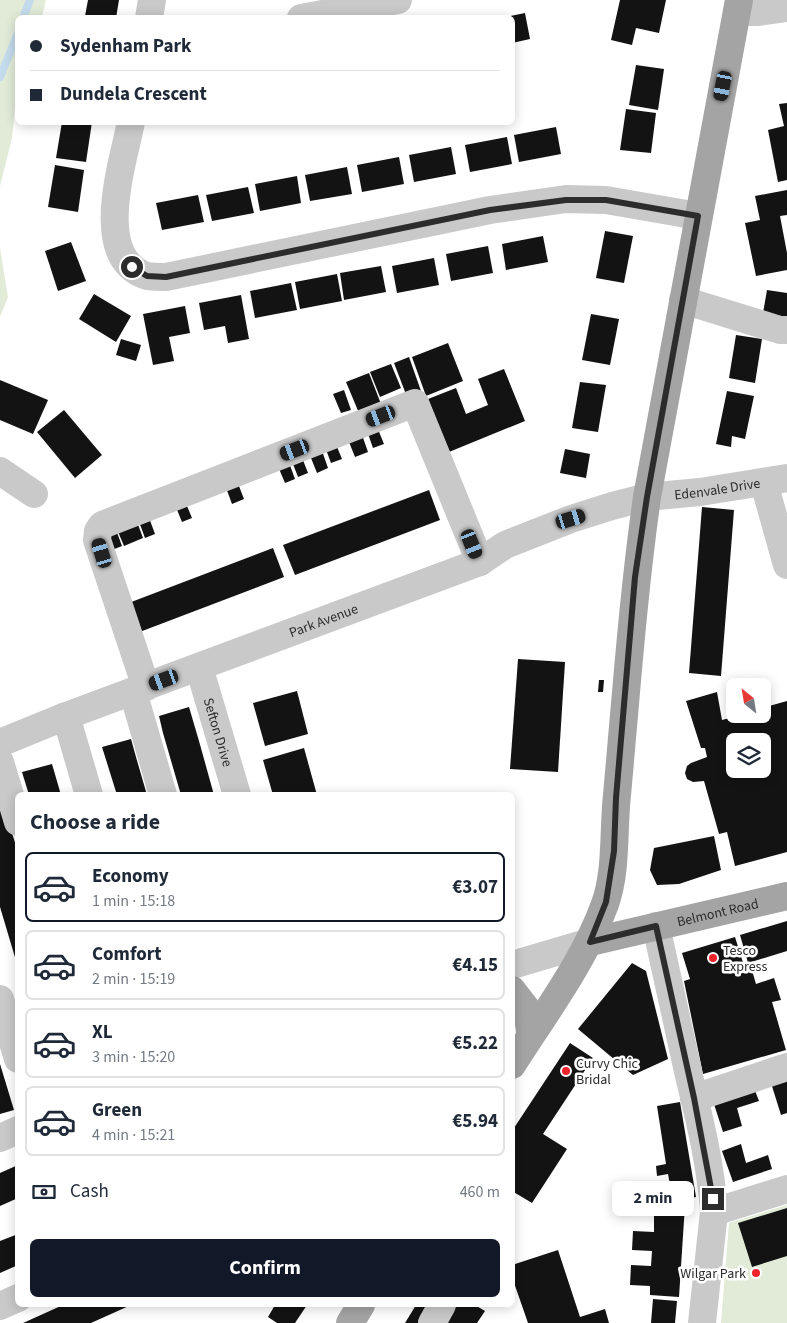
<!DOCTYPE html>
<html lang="en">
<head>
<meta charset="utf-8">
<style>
  body { margin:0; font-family:"Source Sans 3",sans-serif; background:#f2f2f3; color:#1f2937; height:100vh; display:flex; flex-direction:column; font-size:19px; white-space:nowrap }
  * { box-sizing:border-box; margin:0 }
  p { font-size:16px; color:#747a83 }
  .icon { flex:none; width:28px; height:28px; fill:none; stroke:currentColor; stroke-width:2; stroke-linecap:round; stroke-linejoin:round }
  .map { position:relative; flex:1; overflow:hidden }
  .details { position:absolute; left:15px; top:792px; width:500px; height:515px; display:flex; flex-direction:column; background:#fff; border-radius:8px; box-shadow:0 2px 12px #0003 }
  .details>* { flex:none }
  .guide { position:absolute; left:15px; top:15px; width:500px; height:110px; border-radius:8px; box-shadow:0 2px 12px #0003; display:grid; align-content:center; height:110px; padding:0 15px; background:#fff }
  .needle { width:32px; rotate:330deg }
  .tools { position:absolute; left:726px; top:678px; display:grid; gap:10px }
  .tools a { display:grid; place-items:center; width:45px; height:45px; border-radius:8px; background:#fff; box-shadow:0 2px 12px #0003; font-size:25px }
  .end { position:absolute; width:22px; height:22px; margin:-11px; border:6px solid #2c2c2c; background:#fff; box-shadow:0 0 0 2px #fff }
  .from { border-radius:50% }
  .bubble { position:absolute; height:35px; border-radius:8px; background:#fff; box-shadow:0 2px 12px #0003; font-size:16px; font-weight:700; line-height:35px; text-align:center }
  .car { position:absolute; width:15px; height:30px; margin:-15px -8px; border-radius:6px; box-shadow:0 0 4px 1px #0007; background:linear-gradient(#222 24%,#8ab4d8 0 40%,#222 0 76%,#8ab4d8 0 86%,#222 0) }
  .guide b { display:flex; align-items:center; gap:18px; height:48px; font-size:19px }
  .guide b+b { border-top:1px solid #e0e1e3 }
  .guide i { width:12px; height:12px; background:#1f2937 }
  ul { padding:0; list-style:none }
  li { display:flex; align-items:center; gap:15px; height:70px; margin:0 10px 8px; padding:0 5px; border:2px solid #e0e1e3; border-radius:8px }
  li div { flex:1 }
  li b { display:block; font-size:19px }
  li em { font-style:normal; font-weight:700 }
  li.current { border-color:#111827 }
  li>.icon { width:45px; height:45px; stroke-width:1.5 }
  h2 { padding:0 15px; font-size:22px; line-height:60px }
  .pay { display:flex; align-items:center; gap:12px; height:55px; padding:0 15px; font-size:19px }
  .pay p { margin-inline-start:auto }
  .button { display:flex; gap:10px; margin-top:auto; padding:10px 15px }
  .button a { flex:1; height:58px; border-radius:8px; background:#111827; color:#fff; font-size:20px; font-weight:700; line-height:58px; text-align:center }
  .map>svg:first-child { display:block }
</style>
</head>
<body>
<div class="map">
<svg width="787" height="1323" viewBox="0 0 787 1323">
  <rect width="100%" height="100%" fill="#fff"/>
  <g fill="#e2ebd8">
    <polygon points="0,0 46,0 42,17 18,18 17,89 12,138 0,186"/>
    <polygon points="0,248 8,297 0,317"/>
    <polygon points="787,1205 787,1323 721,1323 729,1223"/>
  </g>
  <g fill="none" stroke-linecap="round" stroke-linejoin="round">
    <g stroke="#c3dbed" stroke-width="8">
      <polyline points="23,18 30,0"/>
      <polyline points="0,77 18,33"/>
    </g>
  </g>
  <g fill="#131313" fill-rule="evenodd">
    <polygon points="88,0 119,0 116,18 85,16"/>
    <polygon points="620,0 666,0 659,33 636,28 632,45 611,40"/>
    <polygon points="525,13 530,39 512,43 512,18 505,17"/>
    <polygon points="636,65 664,69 658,110 629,105"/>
    <polygon points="787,103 787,180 778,182 768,130 784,126 779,104"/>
    <polygon points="626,109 656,113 651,153 620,150"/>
    <polygon points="62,122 92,122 86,162 56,158"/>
    <polygon points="556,127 561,154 519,162 514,135"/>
    <polygon points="507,137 512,164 470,172 465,145"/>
    <polygon points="451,147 456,174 414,182 409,155"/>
    <polygon points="399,157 404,184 362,192 357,165"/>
    <polygon points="55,165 84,170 78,212 48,207"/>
    <polygon points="347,167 352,194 310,201 305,175"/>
    <polygon points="297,176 301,203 260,211 255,184"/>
    <polygon points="248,187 254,213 212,221 206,195"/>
    <polygon points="787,190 787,215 780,216 787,253 787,270 756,276 745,223 760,220 755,196"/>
    <polygon points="198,195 204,222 162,230 156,203"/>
    <polygon points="605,231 633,236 624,283 596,278"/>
    <polygon points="543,236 548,262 506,270 502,244"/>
    <polygon points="71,242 86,281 58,291 45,251"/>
    <polygon points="488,246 493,273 451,281 446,254"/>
    <polygon points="434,258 439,285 397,293 392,266"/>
    <polygon points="381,266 386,292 344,300 340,273"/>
    <polygon points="337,274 342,301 300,309 295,282"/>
    <polygon points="291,283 297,310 255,318 250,291"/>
    <polygon points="767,290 787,293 787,317 763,313"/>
    <polygon points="94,294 131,316 116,342 79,319"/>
    <polygon points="241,295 249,339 228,343 225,326 204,330 199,303"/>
    <polygon points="185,306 190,333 169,337 174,361 153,365 143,314"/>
    <polygon points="591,314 619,319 610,365 582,360"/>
    <polygon points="736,335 762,339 755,383 729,378"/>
    <polygon points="121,339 141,345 136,361 116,355"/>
    <polygon points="448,343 463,381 426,396 412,357"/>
    <polygon points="409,357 421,391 407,397 394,363"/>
    <polygon points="391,364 401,388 380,397 370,372"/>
    <polygon points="504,369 525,421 449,452 428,399 456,388 466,414 488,405 478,379"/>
    <polygon points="369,373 381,404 359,413 346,382"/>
    <polygon points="0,380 48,400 33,434 0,420"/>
    <polygon points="580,382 606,385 598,432 572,428"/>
    <polygon points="344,390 351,410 341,413 333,394"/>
    <polygon points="727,391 754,396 745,439 732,436 731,447 716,444"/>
    <polygon points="64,410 102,455 75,478 37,432"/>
    <polygon points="377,427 384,444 373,448 367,431"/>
    <polygon points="361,432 368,452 355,457 347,437"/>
    <polygon points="335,442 342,459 331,463 325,447"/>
    <polygon points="321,448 328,468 317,473 309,453"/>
    <polygon points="565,449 590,454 586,478 560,473"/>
    <polygon points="301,455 308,473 298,477 291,459"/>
    <polygon points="288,460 295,479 285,483 277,464"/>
    <polygon points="237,481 244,499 232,504 225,485"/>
    <polygon points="429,490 440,520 295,575 283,545"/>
    <polygon points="185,501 192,518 182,522 175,505"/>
    <polygon points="702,507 734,510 721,676 689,673"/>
    <polygon points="148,515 155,534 145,538 138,519"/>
    <polygon points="136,519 143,538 124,546 116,527"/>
    <polygon points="115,527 122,546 112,550 104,532"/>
    <polygon points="273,548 284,577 137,633 126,604"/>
    <polygon points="518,659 565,662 558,772 510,769"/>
    <polygon points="599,680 604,680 603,692 598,692"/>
    <polygon points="297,691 308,734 265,746 253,703"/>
    <path d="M717,692l5,28 22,-6h18v-6l25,-7v151l-52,14 -8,-34 -8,2 -15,-53 -11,1 -6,-3 -2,-6 2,-7 4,-3 16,-6 -2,-9h-4l-15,-47zM735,741h27v28h-27z"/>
    <polygon points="189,707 199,741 214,795 181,795 163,733 159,716"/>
    <polygon points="131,739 136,757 147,795 117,795 102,747"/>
    <polygon points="304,748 317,795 273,795 263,760"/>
    <polygon points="52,764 61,795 29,795 22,772"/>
    <polygon points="0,795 18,852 17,964 0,907"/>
    <polygon points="714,836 721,870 679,884 657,885 650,870 654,848"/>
    <polygon points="787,921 787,951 748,963 740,935"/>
    <polygon points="735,937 745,969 751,967 756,984 774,978 781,1000 772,1002 786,1050 703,1074 684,981 690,979 682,953"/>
    <polygon points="632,963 646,971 668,1059 633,1075 578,1029"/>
    <polygon points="570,1043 593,1058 543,1134 567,1149 532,1203 512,1191 512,1131"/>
    <polygon points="0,1064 14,1110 0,1114"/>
    <polygon points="787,1077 787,1113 781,1115 771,1083"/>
    <polygon points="754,1088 759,1101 737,1108 742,1126 723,1132 713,1101"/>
    <polygon points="680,1102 696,1197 673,1201 668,1174 657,1176 656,1166 666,1164 657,1106"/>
    <polygon points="741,1144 746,1163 768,1155 772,1169 733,1182 722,1151"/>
    <polygon points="18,1165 18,1198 0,1206 0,1173"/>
    <polygon points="685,1205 679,1297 650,1295 650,1286 630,1285 631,1265 651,1266 652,1251 632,1250 633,1231 654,1232 654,1215"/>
    <polygon points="787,1208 787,1256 752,1267 738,1223"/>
    <polygon points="18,1234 18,1265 0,1273 0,1241"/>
    <polygon points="558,1250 580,1317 605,1309 609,1323 528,1323 512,1277 512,1265"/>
    <polygon points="653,1299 677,1301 675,1323 651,1323"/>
    <polygon points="63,1305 131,1305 91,1323 23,1323"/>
    <polygon points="275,1305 307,1305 295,1323 277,1323 268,1317"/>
    <polygon points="416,1305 475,1305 485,1311 477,1323 405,1323"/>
  </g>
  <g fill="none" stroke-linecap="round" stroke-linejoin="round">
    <g stroke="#c9c9c9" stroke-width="28">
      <polyline points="737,12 757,12 787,8"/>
      <polyline points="149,18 152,0"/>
      <polyline points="301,18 398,0"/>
      <path d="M131,122c-8,41 -40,136 16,154 6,1 13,1 19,1l324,-67 76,-11 40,1 92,16"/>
      <polyline points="683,300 780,330 787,330"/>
      <polyline points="0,471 34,494"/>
      <polyline points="764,483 787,565"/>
      <path id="s1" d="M199,667l38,128"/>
      <polyline points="146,687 97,540 98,531 102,525 415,403 480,562"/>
      <polyline points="133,692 163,795"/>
      <polyline points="66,716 89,795"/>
      <path id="s2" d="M0,743l66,-27 414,-154 25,-17 66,-26 41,-13 35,-9 53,-5 87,-14"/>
      <polyline points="0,762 18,822"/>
      <path d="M656,926c11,50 22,100 33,150 11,45 22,90 25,136l-12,111"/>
      <polyline points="512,965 590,942"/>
      <polyline points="0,999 18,1059"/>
      <polyline points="694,1098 787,1067"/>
      <polyline points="0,1138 18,1130"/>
      <polyline points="714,1212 787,1189"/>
      <polyline points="0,1306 18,1298"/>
      <polyline points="432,1323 442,1305"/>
    </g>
    <g stroke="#a4a4a4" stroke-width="28">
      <path id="s3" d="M590,942l197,-46"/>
      <polyline points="512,990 526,1008 531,1035"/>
      <path d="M512,1065c33,-52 72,-103 93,-161 12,-34 8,-73 12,-109 9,-99 16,-199 30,-298l92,-497"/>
      <polyline points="350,1323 361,1305"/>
    </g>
  </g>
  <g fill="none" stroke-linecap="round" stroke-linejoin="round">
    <polyline stroke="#2c2c2c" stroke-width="6" points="132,267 147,276 166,277 490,210 566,200 606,200 698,216 647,497 635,577 616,798 614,851 606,902 590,942 656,926 694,1098 713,1199"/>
  </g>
  <g fill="#ef2329" stroke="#fff" stroke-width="2">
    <circle cx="713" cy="958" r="5"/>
    <circle cx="566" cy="1071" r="5"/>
    <circle cx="756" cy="1273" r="5"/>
  </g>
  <g text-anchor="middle" stroke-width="5" stroke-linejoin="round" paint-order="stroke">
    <g font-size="14" fill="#2c2c2c" stroke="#fff">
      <text dy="5" stroke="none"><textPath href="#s2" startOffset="764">Edenvale Drive</textPath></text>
      <text dy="5" stroke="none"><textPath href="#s2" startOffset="346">Park Avenue</textPath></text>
      <text dy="5" stroke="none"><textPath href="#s1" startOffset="68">Sefton Drive</textPath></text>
      <text dy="5" stroke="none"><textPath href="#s3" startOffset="131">Belmont Road</textPath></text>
    </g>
    <g font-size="14" fill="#2c2c2c" stroke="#fff" text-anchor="start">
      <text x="723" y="955">Tesco<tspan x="723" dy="16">Express</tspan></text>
      <text x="576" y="1068">Curvy Chic<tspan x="576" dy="16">Bridal</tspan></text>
      <text x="746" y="1278" text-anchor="end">Wilgar Park</text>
    </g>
  </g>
</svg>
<div class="tools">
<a><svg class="needle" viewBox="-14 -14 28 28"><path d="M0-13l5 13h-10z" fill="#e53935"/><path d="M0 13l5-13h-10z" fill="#747a83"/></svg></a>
<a><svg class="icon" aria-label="layers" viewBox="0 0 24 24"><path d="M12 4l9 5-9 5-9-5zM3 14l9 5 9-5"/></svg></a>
</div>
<i class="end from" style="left:132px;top:267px"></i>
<i class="end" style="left:713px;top:1199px"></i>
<div class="bubble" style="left:612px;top:1181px;width:82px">2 min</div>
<i class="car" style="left:723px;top:86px;rotate:191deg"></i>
<i class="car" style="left:381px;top:416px;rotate:249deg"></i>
<i class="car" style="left:295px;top:450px;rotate:249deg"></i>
<i class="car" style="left:571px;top:519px;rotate:73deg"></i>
<i class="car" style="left:472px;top:544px;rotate:158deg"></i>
<i class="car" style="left:102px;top:553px;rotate:343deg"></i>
<i class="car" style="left:164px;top:680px;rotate:250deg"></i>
<div class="guide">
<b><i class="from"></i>Sydenham Park</b>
<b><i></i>Dundela Crescent</b>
</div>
<section class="details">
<h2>Choose a ride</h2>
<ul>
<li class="current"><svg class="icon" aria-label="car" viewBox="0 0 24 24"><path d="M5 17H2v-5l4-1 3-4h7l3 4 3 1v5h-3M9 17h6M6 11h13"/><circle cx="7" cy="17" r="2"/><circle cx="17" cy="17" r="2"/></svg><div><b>Economy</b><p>1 min · 15:18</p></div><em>€3.07</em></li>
<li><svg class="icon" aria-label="car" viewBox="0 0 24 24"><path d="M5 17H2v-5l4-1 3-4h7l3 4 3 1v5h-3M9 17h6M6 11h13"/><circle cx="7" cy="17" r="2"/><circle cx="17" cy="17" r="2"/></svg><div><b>Comfort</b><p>2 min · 15:19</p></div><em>€4.15</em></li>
<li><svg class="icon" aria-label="car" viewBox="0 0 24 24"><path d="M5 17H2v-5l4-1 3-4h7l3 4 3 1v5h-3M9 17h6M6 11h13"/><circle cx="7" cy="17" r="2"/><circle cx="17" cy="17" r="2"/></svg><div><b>XL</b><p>3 min · 15:20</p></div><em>€5.22</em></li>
<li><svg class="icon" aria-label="car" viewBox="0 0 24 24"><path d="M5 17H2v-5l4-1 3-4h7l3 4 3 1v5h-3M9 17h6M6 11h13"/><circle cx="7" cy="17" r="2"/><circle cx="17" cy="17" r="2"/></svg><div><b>Green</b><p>4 min · 15:21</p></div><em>€5.94</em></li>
</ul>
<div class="pay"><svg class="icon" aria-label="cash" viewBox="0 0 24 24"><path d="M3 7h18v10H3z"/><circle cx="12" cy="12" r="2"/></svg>Cash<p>460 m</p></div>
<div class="button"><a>Confirm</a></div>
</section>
</div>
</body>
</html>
